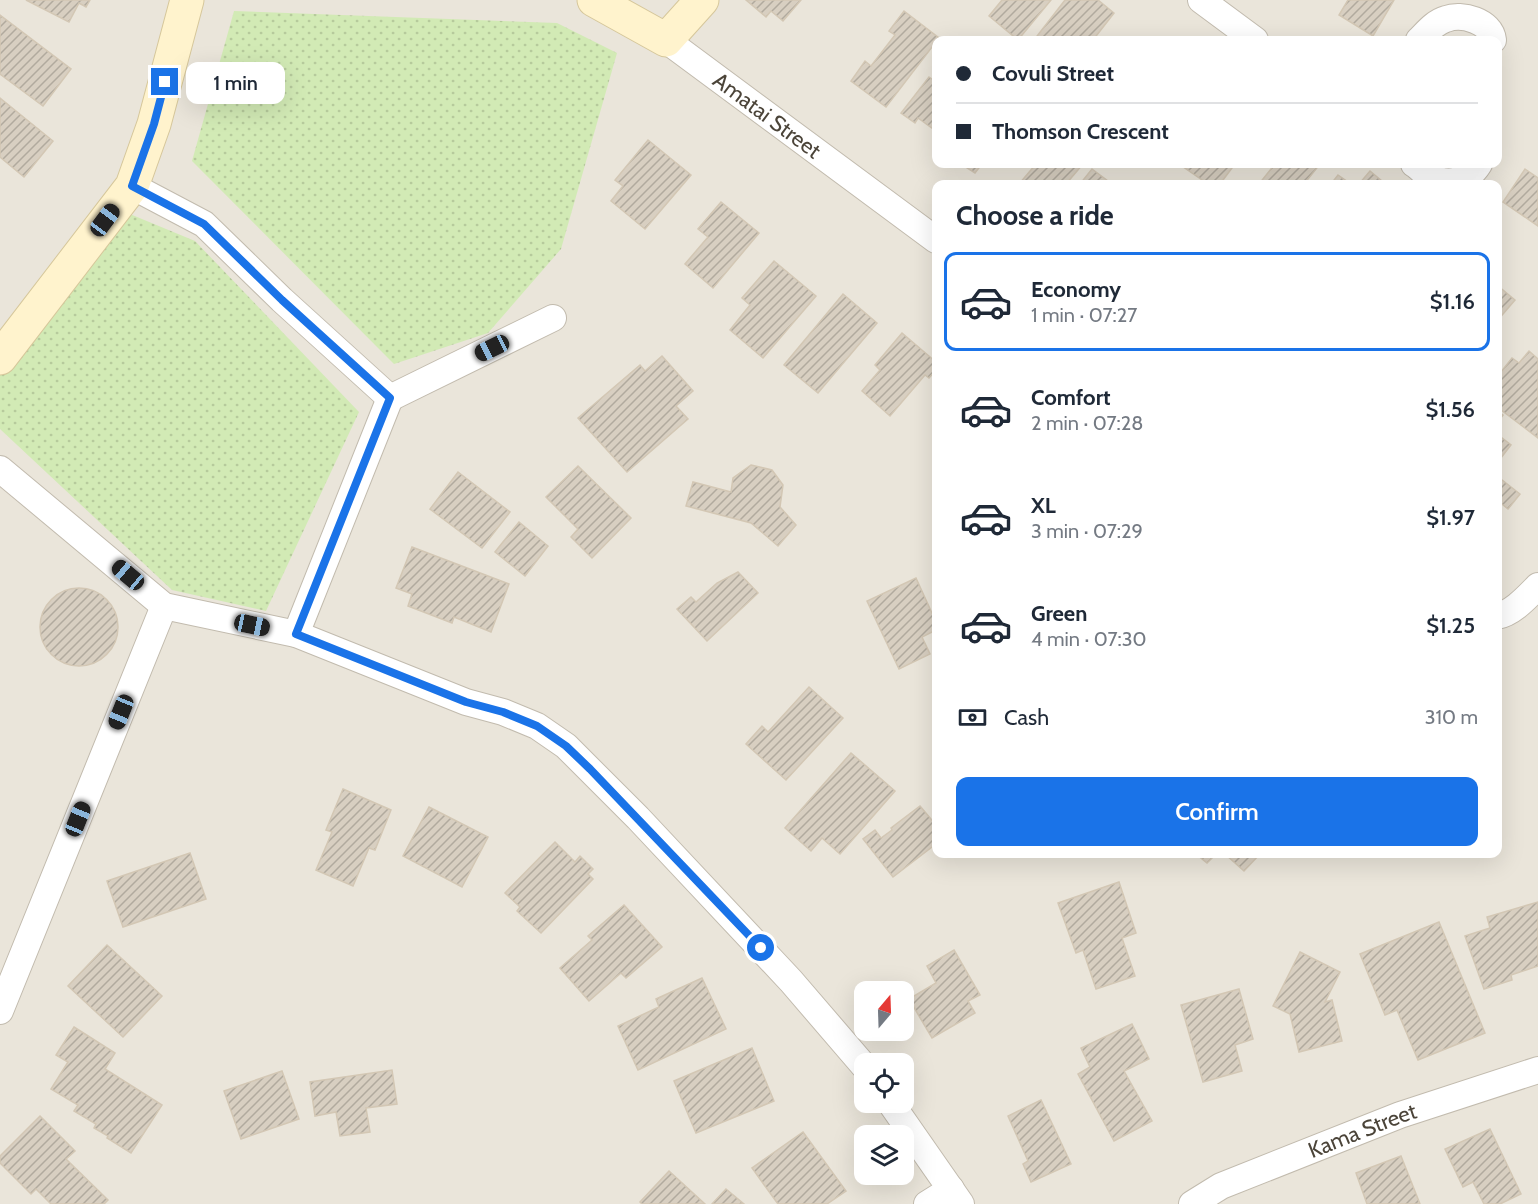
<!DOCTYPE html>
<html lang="en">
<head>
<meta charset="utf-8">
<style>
  body { margin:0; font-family:Cabin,sans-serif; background:#f6f6f7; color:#1f2937; height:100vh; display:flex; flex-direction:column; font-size:22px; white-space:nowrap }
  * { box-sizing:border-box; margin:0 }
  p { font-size:20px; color:#747a83 }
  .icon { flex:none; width:33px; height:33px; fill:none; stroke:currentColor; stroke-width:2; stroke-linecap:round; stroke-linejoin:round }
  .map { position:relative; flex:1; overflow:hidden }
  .details { position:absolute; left:932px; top:180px; width:570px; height:678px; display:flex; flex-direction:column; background:#fff; border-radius:12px; box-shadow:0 6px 24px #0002 }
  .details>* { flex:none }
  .hud { position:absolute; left:932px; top:36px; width:570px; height:132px; border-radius:12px; box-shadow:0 6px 24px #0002; display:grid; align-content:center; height:132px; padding:0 24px; background:#fff }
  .needle { width:39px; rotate:19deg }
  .tools { position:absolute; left:854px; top:981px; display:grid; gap:12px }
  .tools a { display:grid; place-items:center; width:60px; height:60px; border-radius:12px; background:#fff; box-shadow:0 6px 24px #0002; font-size:30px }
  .end { position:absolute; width:27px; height:27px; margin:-14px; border:8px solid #1a73e8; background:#fff; box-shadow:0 0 0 3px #fff }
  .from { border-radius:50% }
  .bubble { position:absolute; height:42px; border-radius:12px; background:#fff; box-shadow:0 6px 24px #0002; font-size:20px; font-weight:600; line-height:42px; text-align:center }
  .car { position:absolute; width:18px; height:36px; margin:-18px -9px; border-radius:8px; box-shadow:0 0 4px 2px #0007; background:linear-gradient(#222 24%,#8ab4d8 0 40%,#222 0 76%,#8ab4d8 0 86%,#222 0) }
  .hud b { display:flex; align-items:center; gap:21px; height:57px; font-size:22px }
  .hud b+b { border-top:2px solid #e0e1e3 }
  .hud i { width:15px; height:15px; background:#1f2937 }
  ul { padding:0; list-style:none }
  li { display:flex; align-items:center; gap:18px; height:99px; margin:0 12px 9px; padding:0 12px; border:3px solid transparent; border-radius:12px }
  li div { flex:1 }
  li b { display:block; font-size:22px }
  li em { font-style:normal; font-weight:600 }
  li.active { border-color:#1a73e8 }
  li>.icon { width:54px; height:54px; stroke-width:1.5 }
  h2 { padding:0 24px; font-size:27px; line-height:72px }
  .pay { display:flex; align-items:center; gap:15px; height:66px; padding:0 24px; font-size:22px }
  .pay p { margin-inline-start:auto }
  .button { display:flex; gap:12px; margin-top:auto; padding:12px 24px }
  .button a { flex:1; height:69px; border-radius:12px; background:#1a73e8; color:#fff; font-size:24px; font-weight:600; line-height:69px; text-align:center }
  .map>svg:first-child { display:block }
</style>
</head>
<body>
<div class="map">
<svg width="1538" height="1204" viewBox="0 0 1538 1204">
  <defs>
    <pattern id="park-dots" width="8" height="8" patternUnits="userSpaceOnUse" patternTransform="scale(1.5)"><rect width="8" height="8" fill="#d2eab5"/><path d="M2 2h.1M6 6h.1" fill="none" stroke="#b6ca9c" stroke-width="1.8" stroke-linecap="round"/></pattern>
    <pattern id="building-hatch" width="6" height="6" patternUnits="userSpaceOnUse" patternTransform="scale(1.5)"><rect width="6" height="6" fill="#d8cfc1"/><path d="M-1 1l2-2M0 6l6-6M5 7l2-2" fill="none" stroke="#b1aa9e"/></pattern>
  </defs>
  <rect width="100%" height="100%" fill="#f6f3ec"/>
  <path fill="#eae5da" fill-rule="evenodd" d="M0,0h1538v1204h-1538zM936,40h561v124h-561zM936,184h561v670h-561zM864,992h39v38h-39zM864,1064h39v38h-39zM864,1136h39v38h-39z"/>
  <g fill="url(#park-dots)">
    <polygon points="234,11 557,23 617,53 561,249 488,333 394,364 192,161"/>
    <polygon points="113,207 195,241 359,412 266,611 172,590 0,429 0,332"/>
  </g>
  <g fill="url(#building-hatch)" stroke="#d3c7b4" stroke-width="1.5">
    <polygon points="26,0 90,0 86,7 79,3 69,22"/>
    <polygon points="746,0 801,0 783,21 771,11 766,17"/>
    <polygon points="1002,0 1051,0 1018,40 989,16"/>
    <polygon points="1065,0 1098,0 1114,13 1093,40 1034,40"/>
    <polygon points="1348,0 1394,0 1373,36 1339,15"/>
    <polygon points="904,11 939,38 886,107 851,81 865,61 871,66 895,35 889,31"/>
    <polygon points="0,15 71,69 43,106 0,74"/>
    <polygon points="929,77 936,82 936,131 918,118 915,123 901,113"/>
    <polygon points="0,98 53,141 24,177 0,157"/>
    <polygon points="648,140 691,175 645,229 611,201 623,186 615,180"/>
    <polygon points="961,164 982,164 975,173"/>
    <polygon points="1036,164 1083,164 1066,184 1019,184"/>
    <polygon points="1179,164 1235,164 1220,184 1208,184"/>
    <polygon points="1275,164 1320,164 1304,184 1259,184"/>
    <polygon points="1092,169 1112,184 1080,184"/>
    <polygon points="1525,169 1538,178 1538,226 1503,202"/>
    <polygon points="1370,171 1382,181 1379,184 1359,184"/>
    <polygon points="1338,175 1351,184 1331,184"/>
    <polygon points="721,202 759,233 713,288 685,264 708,237 698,229"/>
    <polygon points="774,261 816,296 763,358 730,330 750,305 742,298"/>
    <polygon points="1497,285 1515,300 1497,321"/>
    <polygon points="843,294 877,323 818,393 784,365"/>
    <polygon points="902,333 936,362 936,370 929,378 925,375 890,416 862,391 880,370 875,365"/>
    <polygon points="1529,351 1538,359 1538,438 1497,407 1497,377 1512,358 1519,363"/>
    <polygon points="662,356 693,391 676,406 688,419 627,472 578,418 640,365 645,371"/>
    <polygon points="1497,410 1503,415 1497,423"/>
    <polygon points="1497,434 1511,445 1497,463"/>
    <polygon points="751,465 772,470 783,485 780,507 796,525 778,546 751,523 686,506 693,482 731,492 733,478"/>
    <polygon points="578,466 631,518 592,558 571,537 578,529 546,497"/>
    <polygon points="458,472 510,512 482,548 430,509"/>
    <polygon points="1497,476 1520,494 1508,509 1497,500"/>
    <polygon points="519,522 548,546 525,576 495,552"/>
    <polygon points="412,547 509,584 491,632 454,617 452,623 408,606 412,594 396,588"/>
    <polygon points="738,572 758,593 707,641 677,609 691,597 696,602 717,583"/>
    <polygon points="916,578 936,622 936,630 922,637 930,654 899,669 867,601"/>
    <circle cx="79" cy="627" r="39"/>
    <polygon points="809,687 843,718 786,780 746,744 762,726 768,732"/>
    <polygon points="851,753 895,791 840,854 822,838 811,851 785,828"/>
    <polygon points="343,789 391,810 375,850 369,848 353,886 316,870 332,832 326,830"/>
    <polygon points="920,806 936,825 936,844 893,877 863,839 875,830 881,838 892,830 891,828"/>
    <polygon points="429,807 488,837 462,887 403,856"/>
    <polygon points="555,842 575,862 580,856 593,869 588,874 593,879 541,933 517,911 520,907 505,893"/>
    <polygon points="190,853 206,899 123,927 107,881"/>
    <polygon points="1196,854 1216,854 1207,863"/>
    <polygon points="1225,854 1260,854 1244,871"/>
    <polygon points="1119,882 1136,933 1122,938 1135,976 1096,989 1083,950 1076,953 1058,903"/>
    <polygon points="1538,902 1538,966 1511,975 1512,980 1484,989 1465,936 1490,928 1487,917"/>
    <polygon points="624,905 662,947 626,978 621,973 589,1001 560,968 592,940 588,936"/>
    <polygon points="1439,922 1485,1033 1418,1060 1397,1010 1385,1015 1360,954"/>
    <polygon points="107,945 162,996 123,1037 68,986"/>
    <polygon points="954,950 980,995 968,1001 975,1013 932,1038 909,999 936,983 927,966"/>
    <polygon points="1300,952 1340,972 1325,1002 1332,1000 1342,1041 1299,1052 1290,1014 1273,1006"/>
    <polygon points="702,978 726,1029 638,1070 618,1026 659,1007 656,999"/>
    <polygon points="1239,989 1253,1039 1235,1045 1242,1071 1203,1082 1181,1005"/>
    <polygon points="1132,1024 1149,1059 1124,1071 1152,1121 1114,1141 1078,1074 1090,1067 1081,1048"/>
    <polygon points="74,1027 115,1053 105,1069 162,1105 131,1153 107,1138 108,1136 94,1128 96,1124 74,1111 78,1105 51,1089 68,1062 56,1055"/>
    <polygon points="752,1048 774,1101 696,1133 674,1081"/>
    <polygon points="392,1070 397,1104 366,1108 370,1132 340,1136 336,1112 315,1116 310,1082"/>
    <polygon points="282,1071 299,1119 241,1139 224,1091"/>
    <polygon points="1041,1100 1071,1164 1031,1182 1023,1164 1028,1161 1008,1116"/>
    <polygon points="40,1116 75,1151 66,1159 108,1200 104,1204 51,1204 36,1189 31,1194 0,1163 0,1156"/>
    <polygon points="1490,1129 1521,1194 1500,1204 1484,1204 1473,1182 1463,1187 1445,1149"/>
    <polygon points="803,1132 846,1191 827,1204 778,1204 752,1168"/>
    <polygon points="1401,1156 1420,1204 1367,1204 1356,1173"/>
    <polygon points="669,1171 705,1204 642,1204 640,1202"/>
    <polygon points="726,1189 744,1204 712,1204"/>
  </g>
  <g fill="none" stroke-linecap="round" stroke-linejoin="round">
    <defs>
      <g id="street">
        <polyline points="1201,0 1255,40"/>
        <path id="s1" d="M666,40l270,200"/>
        <path d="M1419,40c8,-8 16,-18 27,-21 16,-6 45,2 47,21"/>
        <path d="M1414,164c5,3 10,9 15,12 18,10 39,6 50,-12"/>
        <polyline points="132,186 204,224 282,300 390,398"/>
        <polyline points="390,398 553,318"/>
        <polyline points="0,469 164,606 296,634 466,702 503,712 537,726 566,746 638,818 791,981 864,1066"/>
        <path d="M1497,616c16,-3 30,-19 41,-30"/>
        <polyline points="296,634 390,398"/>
        <polyline points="0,1011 164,606"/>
        <polyline points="890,1102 961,1204"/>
        <polyline points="927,1204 951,1189"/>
        <path id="s2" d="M1192,1204l29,-18 179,-71 138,-45"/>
      </g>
      <g id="secondary">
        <polyline points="594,0 666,40 702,0"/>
        <polyline points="0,358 132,186 154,124 187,0"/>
      </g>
    </defs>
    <use href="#street" stroke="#c2bbae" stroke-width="28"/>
    <use href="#secondary" stroke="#d6c79b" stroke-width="35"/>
    <use href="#street" stroke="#fff" stroke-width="26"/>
    <use href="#secondary" stroke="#fff3cd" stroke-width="33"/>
  </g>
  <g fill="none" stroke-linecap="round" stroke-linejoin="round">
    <polyline stroke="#1a73e8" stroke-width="8" points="165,82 154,124 132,186 204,224 282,300 390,398 296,634 466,702 503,712 537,726 566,746 590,769 761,948"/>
  </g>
  <g text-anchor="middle" stroke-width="4.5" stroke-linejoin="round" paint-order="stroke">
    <g font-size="22" fill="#4b4439" stroke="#fff">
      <text dy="8" stroke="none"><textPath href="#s1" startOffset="126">Amatai Street</textPath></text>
      <text dy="8" stroke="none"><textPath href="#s2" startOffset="186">Kama Street</textPath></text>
    </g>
  </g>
</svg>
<div class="tools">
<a><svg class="needle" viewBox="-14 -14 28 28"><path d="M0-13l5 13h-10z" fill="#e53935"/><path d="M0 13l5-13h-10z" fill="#747a83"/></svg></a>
<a><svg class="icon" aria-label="locate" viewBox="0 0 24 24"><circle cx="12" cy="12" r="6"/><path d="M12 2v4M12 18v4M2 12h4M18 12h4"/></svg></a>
<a><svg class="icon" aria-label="layers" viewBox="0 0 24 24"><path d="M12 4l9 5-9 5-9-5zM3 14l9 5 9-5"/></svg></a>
</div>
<i class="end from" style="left:761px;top:948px"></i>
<i class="end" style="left:165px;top:82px"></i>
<div class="bubble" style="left:186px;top:62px;width:99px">1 min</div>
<i class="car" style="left:105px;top:220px;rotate:37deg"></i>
<i class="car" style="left:492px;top:348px;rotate:244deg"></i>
<i class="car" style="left:128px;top:575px;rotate:310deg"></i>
<i class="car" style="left:252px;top:625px;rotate:102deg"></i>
<i class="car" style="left:121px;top:712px;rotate:202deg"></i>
<i class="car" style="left:78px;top:819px;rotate:22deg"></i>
<div class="hud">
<b><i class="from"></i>Covuli Street</b>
<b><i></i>Thomson Crescent</b>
</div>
<section class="details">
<h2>Choose a ride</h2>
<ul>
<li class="active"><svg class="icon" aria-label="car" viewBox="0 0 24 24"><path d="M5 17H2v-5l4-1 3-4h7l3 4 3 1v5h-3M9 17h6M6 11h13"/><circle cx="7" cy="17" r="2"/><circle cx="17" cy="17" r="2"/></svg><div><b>Economy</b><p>1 min · 07:27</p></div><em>$1.16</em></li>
<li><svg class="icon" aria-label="car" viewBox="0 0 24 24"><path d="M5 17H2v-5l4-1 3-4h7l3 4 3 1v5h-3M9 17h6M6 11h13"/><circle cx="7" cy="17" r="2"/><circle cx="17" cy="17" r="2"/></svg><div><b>Comfort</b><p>2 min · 07:28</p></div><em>$1.56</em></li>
<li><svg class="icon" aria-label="car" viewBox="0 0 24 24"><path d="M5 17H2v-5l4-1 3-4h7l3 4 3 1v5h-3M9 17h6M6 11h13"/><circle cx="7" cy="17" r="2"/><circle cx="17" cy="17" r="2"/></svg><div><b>XL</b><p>3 min · 07:29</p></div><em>$1.97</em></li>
<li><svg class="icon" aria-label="car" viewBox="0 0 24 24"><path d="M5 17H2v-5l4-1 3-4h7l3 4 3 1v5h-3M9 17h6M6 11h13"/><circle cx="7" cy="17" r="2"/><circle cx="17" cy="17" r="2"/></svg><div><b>Green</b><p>4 min · 07:30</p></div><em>$1.25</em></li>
</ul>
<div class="pay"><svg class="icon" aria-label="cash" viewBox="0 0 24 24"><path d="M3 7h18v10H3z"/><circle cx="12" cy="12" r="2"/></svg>Cash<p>310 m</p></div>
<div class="button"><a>Confirm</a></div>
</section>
</div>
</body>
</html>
